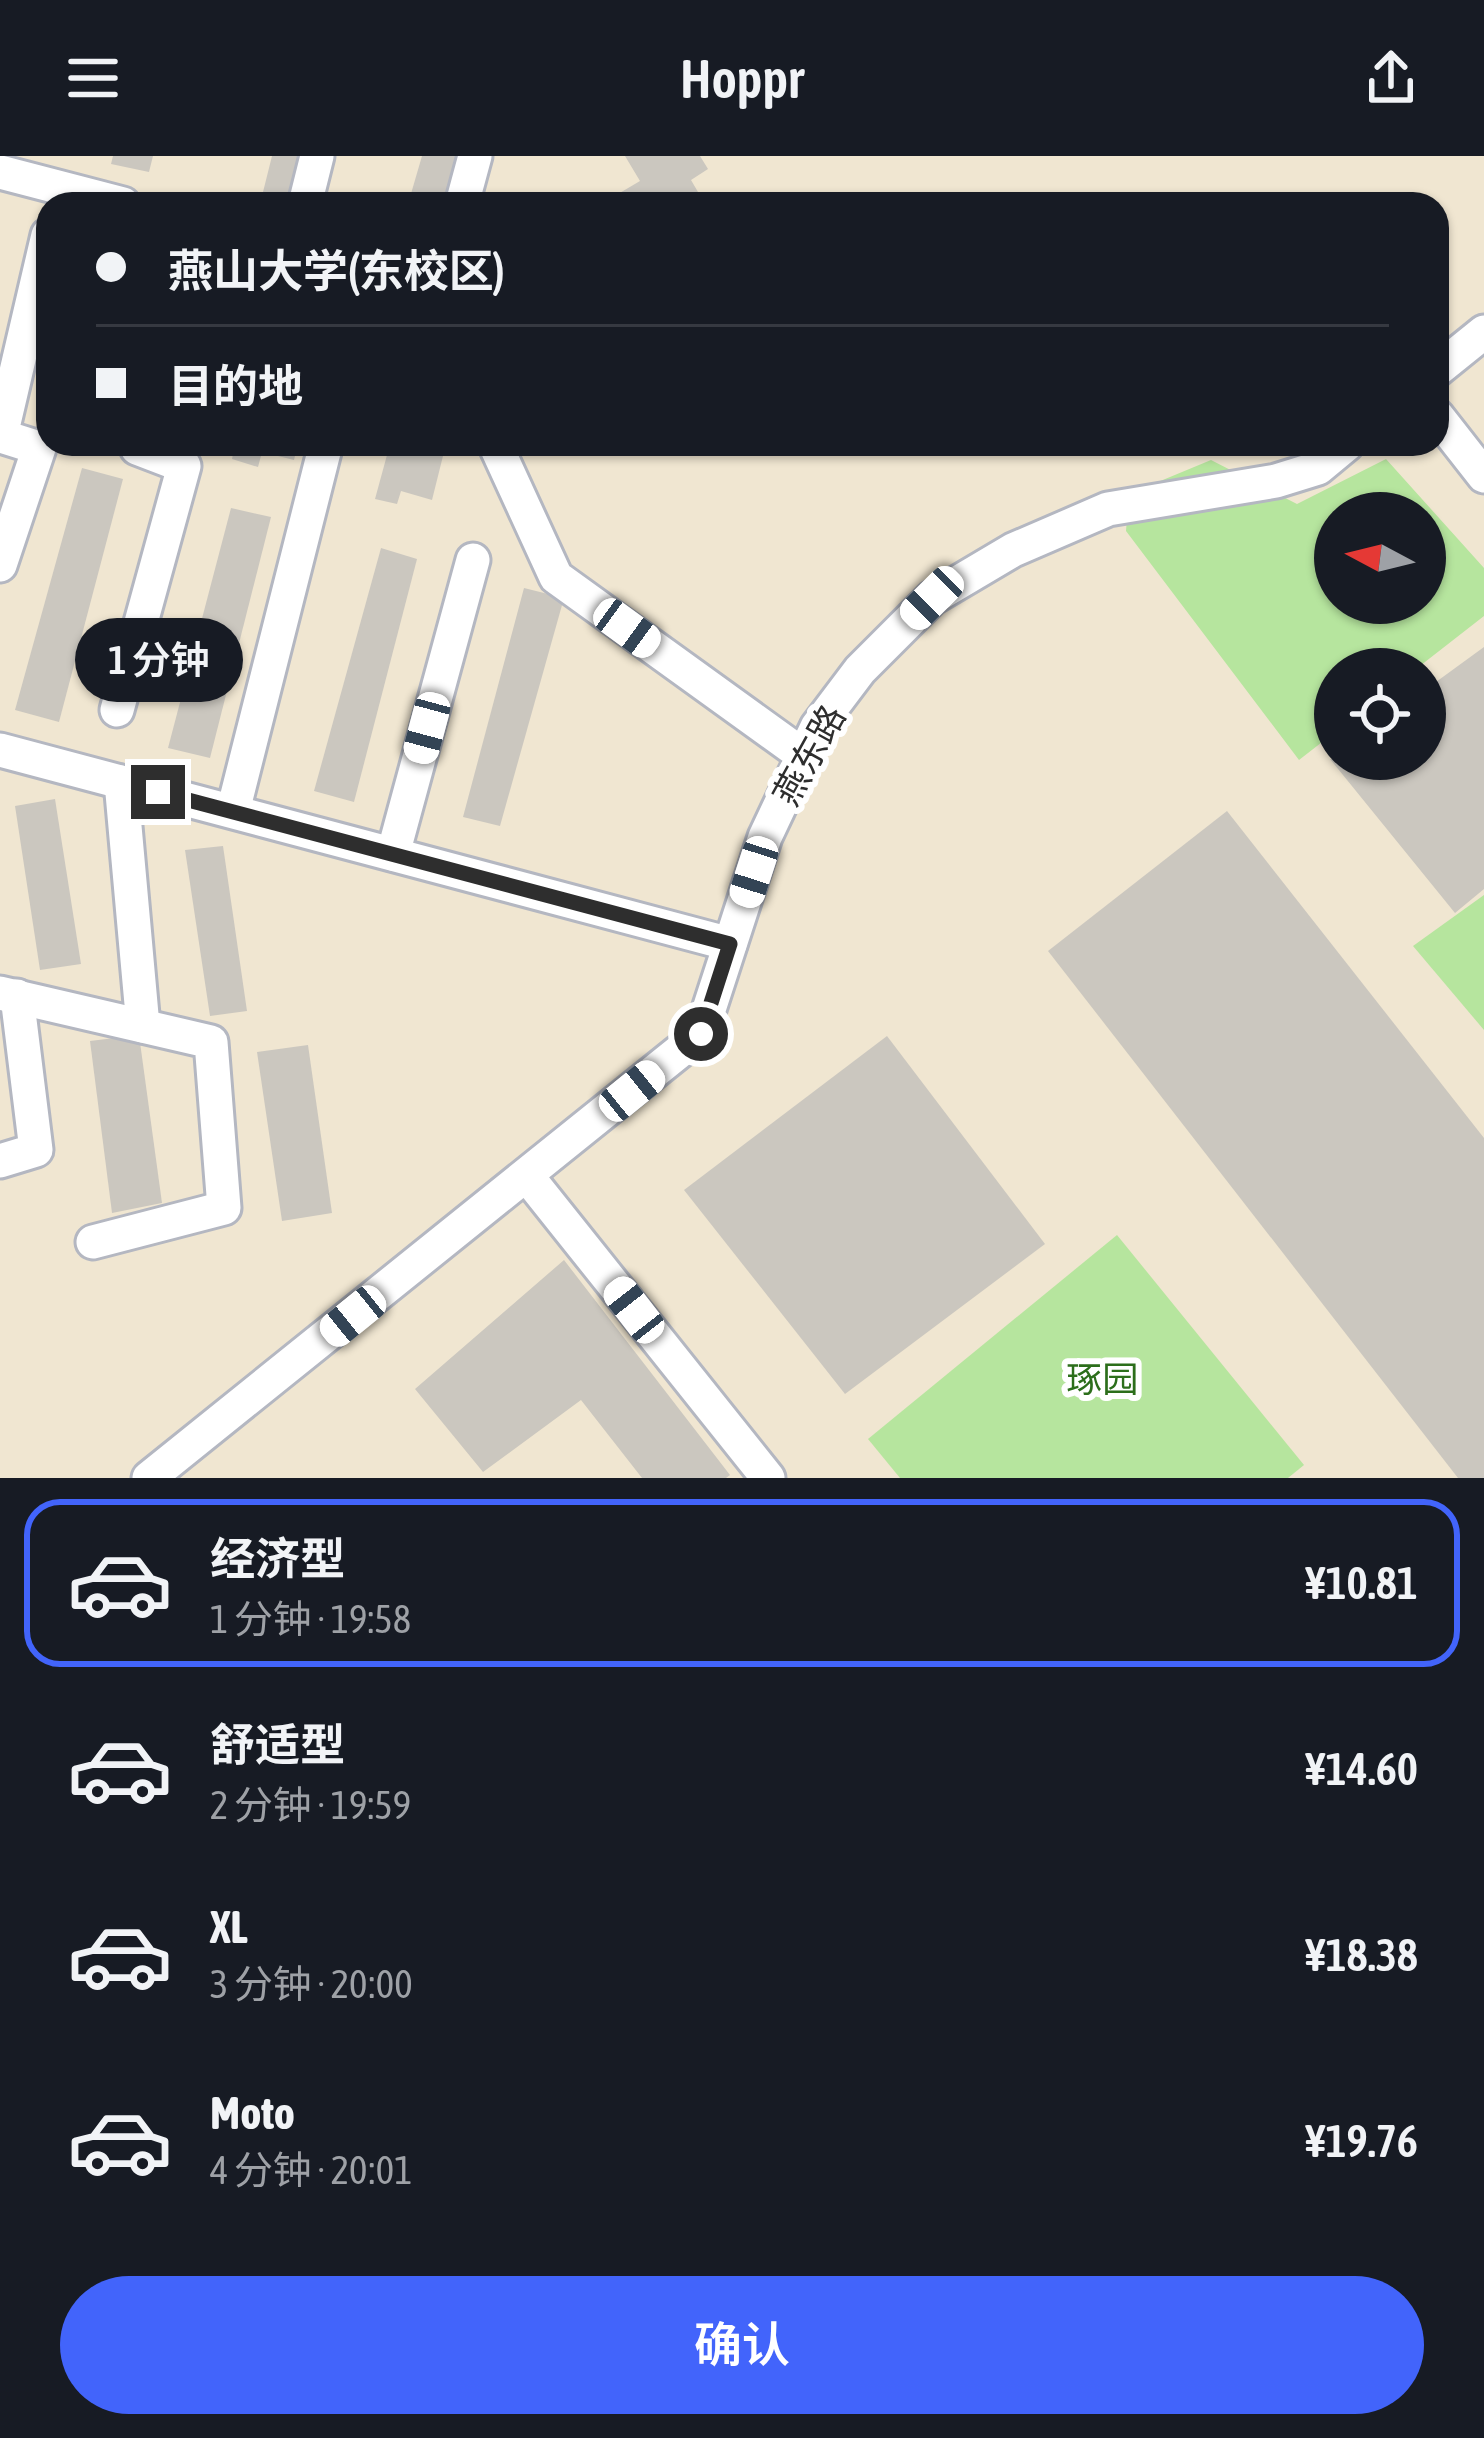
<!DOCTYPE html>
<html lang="zh">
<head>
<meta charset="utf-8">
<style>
  body { margin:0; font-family:"Asap Condensed","Noto Sans SC",sans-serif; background:#20242c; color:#f1f3f6; height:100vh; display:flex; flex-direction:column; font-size:45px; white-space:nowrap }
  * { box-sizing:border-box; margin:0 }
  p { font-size:39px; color:#9ea1a6 }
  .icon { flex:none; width:66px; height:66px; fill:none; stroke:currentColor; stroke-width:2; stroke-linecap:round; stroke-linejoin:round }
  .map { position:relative; height:1322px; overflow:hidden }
  .drawer { display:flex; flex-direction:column; background:#171b24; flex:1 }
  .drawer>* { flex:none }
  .top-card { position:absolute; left:36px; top:36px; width:1413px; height:264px; border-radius:36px; box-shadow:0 3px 9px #0004; display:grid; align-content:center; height:264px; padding:0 60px; background:#171b24 }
  .needle { width:78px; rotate:277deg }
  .fabs { position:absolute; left:1314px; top:336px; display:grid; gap:24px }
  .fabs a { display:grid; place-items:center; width:132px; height:132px; border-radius:50%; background:#171b24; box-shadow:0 3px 9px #0004; font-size:60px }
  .end { position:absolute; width:54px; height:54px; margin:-27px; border:15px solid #2e2e2e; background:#fff; box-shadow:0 0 0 6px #fff }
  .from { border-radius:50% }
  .bubble { position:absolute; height:84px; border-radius:42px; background:#171b24; box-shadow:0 3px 9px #0004; font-size:39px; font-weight:600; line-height:84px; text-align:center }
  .car { position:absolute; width:36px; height:72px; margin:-36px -18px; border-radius:15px; box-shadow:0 0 9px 3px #0007; background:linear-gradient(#fff 24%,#345 0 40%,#fff 0 76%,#345 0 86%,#fff 0) }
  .top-card b { display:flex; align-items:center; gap:42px; height:114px; font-size:45px }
  .top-card b+b { border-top:3px solid #363941 }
  .top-card i { width:30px; height:30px; background:#f1f3f6 }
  ul { padding:21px 0 0; list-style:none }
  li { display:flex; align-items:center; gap:36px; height:168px; margin:0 24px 18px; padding:0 36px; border:6px solid transparent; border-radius:36px }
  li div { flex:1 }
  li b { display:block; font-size:45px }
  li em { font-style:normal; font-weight:600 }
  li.selected { border-color:#4264fb }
  li>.icon { width:108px; height:108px; stroke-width:1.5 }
  .button { display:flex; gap:24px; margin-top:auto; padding:24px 60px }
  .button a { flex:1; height:138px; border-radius:72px; background:#4264fb; color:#fff; font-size:48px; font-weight:600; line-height:138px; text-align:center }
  header { display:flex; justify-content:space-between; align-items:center; height:156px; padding:0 60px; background:#171b24; font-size:54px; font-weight:600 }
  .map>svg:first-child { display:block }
</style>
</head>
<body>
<header><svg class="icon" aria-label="menu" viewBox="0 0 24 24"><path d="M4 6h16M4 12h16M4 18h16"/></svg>Hoppr<svg class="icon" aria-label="share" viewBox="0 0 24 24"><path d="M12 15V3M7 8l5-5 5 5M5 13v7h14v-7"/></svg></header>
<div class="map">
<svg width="1484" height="1322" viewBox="0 0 1484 1322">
  <rect width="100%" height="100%" fill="#efe9e1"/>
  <path fill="#f0e6d1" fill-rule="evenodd" d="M0,0h1484v1322h-1484zM48,48h1389v240h-1389zM1335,357h90v90h-90zM1335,513h90v90h-90z"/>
  <g fill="#b6e59e" fill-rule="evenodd">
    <path d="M1386,303l98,109v48l-68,53h-81v63l-36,28 -173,-229 3,-37 82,-34 86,44zM1335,357h90v90h-90z"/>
    <polygon points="1484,739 1484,874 1413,790"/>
    <polygon points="1117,1079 1304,1309 1288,1322 900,1322 868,1283"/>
  </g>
  <g fill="#cbc7bf">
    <polygon points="113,0 153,0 149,16 111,8"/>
    <polygon points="272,0 314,0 302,48 260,48"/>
    <polygon points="422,0 463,0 450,48 408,48"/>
    <polygon points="625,0 700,0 708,13 691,24 705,48 601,48 640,25"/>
    <polygon points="235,288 298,288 294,304 262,296 258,311 232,303"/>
    <polygon points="390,288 446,288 432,344 401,335 397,348 375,343"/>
    <polygon points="82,312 123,323 59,566 15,554"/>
    <polygon points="231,352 271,361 210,602 168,592"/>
    <polygon points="381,392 417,403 354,646 314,635"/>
    <polygon points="524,432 564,442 500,670 463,661"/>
    <polygon points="1484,491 1484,733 1455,757 1330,603 1425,603 1425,534"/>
    <polygon points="55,643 81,808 40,814 15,650"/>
    <polygon points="1227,655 1484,982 1484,1322 1458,1322 1048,795"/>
    <polygon points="223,690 247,855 210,860 185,694"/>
    <polygon points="139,879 162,1047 112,1057 90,885"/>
    <polygon points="887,880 1045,1088 845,1238 684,1034"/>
    <polygon points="308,889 332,1057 282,1065 257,896"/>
    <polygon points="564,1104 730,1319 726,1322 642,1322 581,1244 483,1316 415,1233"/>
  </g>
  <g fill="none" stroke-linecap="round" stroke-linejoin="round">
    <defs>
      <g id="minor">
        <polyline points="0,16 123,48"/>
        <polyline points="305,48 317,0"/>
        <polyline points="462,48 475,0"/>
        <polyline points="1437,214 1484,176"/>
        <polyline points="1437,260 1484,320"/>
        <polyline points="495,288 556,421 804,600"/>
        <polyline points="0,409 39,292 1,280 48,79"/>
        <polyline points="117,554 184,310 137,292 138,288"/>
        <polyline points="0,594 730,788"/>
        <polyline points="121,626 143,870"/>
        <polyline points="233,655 326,288"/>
        <polyline points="393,698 473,404"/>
        <polyline points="0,837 211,886 224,1052 93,1086"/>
        <polyline points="0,1005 36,994 17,840"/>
        <polyline points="527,1020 768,1322"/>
        <polyline points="149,1322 701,878 765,681 817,571 860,514 932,442 1013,394 1108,353 1276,325 1318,312 1347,288"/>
      </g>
    </defs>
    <use href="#minor" stroke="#b4b7c1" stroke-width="39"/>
    <use href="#minor" stroke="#fff" stroke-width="33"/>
  </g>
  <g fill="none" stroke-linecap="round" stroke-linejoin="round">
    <polyline stroke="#2e2e2e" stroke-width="15" points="158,636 730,788 701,878"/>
  </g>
  <g text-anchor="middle" stroke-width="12" stroke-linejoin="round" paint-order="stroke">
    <g font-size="36" fill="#2e2e2e" stroke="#fff">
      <text transform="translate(809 599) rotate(-61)" y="13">燕东路</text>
    </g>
    <g font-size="36" fill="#2c6e1b" stroke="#fff">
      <text x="1102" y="1236">琢园</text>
    </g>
  </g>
</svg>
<div class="fabs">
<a><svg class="needle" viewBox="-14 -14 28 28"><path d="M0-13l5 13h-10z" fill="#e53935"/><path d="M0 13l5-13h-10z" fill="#9ea1a6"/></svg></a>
<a><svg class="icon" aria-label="locate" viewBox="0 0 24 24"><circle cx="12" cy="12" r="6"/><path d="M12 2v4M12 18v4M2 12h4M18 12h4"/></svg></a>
</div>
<i class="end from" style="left:701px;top:878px"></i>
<i class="end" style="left:158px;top:636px"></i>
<div class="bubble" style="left:75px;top:462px;width:168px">1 分钟</div>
<i class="car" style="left:932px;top:442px;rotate:225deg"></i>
<i class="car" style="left:627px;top:472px;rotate:126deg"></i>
<i class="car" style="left:427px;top:572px;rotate:195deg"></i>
<i class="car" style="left:754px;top:716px;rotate:198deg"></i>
<i class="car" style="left:632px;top:935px;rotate:51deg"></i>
<i class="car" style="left:634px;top:1154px;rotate:322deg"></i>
<i class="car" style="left:353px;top:1160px;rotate:231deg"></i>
<div class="top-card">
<b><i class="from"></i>燕山大学(东校区)</b>
<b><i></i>目的地</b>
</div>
</div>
<section class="drawer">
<ul>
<li class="selected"><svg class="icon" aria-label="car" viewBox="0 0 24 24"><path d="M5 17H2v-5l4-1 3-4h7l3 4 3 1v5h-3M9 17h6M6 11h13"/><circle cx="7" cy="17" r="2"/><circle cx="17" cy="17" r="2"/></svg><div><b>经济型</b><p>1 分钟 · 19:58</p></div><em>¥10.81</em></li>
<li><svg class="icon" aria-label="car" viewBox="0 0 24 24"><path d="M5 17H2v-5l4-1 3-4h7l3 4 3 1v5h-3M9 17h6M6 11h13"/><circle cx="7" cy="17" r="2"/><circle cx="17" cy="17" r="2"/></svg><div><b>舒适型</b><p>2 分钟 · 19:59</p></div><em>¥14.60</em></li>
<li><svg class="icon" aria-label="car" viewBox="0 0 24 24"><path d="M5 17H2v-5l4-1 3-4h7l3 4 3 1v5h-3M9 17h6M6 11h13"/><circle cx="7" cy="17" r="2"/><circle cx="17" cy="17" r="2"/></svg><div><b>XL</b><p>3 分钟 · 20:00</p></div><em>¥18.38</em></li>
<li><svg class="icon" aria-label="car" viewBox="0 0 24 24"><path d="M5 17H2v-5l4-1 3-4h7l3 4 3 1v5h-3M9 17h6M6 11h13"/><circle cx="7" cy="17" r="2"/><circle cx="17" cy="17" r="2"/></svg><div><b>Moto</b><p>4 分钟 · 20:01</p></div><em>¥19.76</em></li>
</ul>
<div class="button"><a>确认</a></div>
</section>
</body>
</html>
